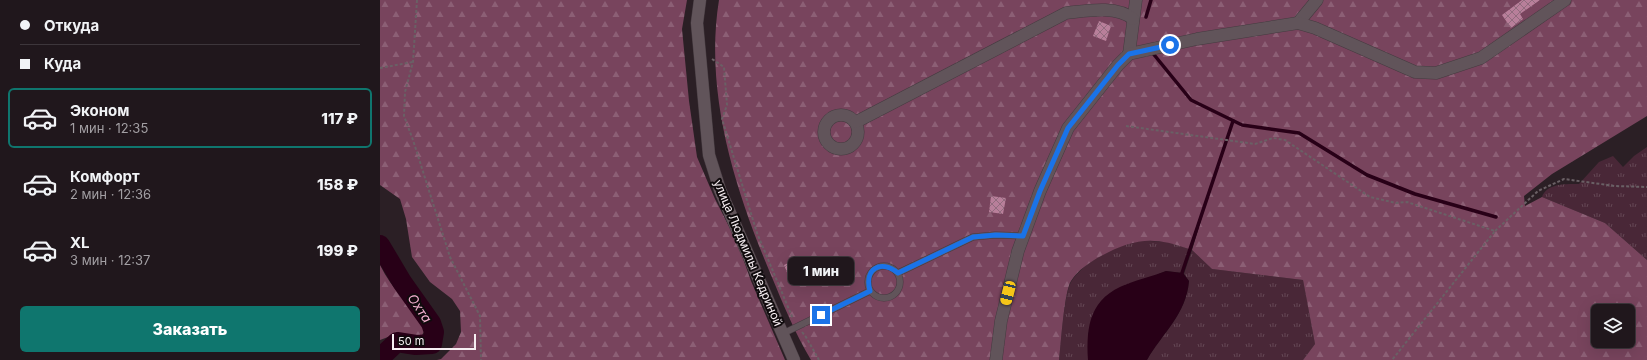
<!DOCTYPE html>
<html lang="ru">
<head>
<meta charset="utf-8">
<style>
  body { margin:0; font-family:Inter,sans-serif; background:#2d2429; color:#f1f3f6; height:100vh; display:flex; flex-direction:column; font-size:15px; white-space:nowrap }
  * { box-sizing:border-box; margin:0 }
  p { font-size:13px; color:#a29fa3 }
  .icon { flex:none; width:22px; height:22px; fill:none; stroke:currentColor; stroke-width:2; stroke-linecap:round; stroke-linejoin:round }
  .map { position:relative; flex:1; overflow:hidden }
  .side { display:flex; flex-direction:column; background:#20171c; width:380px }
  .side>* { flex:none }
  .guide { display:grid; align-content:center; height:88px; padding:0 20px; background:#20171c }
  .buttons { position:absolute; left:1211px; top:304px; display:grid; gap:8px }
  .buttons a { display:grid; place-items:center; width:44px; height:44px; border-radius:6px; background:#20171c; box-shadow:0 4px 16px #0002,0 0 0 1px #3d363b; font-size:20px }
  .scale { position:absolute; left:12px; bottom:10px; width:84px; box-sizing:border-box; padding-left:4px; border:2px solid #f6eef2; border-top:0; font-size:11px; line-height:14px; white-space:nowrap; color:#f6eef2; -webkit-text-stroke:3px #100b0d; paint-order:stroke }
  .end { position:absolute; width:18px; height:18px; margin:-9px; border:5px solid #1a73e8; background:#fff; box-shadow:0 0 0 2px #fff }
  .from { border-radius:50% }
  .bubble { position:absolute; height:28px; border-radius:6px; background:#20171c; box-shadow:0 4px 16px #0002,0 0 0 1px #3d363b; font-size:13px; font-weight:800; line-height:28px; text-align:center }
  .car { position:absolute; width:12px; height:24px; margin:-12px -6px; border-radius:5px; box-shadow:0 0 3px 1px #0007; background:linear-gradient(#f5c518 24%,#345 0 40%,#f5c518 0 76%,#345 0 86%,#f5c518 0) }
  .guide b { display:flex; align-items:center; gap:14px; height:38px; font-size:15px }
  .guide b+b { border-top:1px solid #3d363b }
  .guide i { width:10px; height:10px; background:#f1f3f6 }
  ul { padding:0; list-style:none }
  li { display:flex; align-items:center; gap:12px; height:60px; margin:0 8px 6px; padding:0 12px; border:2px solid transparent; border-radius:6px }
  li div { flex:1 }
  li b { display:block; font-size:15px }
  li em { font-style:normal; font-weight:800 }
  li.on { border-color:#0f766e }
  li>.icon { width:36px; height:36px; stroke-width:1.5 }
  .primary-button { display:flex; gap:8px; margin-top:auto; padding:8px 20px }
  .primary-button a { flex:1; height:46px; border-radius:6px; background:#0f766e; color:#fff; font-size:16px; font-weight:800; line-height:46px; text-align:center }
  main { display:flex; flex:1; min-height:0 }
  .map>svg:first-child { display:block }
</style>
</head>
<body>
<main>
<section class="side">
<div class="guide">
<b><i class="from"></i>Откуда</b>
<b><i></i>Куда</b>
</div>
<ul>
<li class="on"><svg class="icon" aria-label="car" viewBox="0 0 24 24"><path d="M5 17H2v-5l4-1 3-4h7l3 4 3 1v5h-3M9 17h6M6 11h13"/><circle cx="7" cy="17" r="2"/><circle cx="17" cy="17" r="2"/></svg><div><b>Эконом</b><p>1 мин · 12:35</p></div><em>117 ₽</em></li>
<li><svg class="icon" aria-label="car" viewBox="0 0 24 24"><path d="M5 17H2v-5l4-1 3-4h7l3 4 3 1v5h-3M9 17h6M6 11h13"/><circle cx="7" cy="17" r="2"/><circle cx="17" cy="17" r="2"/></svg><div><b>Комфорт</b><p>2 мин · 12:36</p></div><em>158 ₽</em></li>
<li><svg class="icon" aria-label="car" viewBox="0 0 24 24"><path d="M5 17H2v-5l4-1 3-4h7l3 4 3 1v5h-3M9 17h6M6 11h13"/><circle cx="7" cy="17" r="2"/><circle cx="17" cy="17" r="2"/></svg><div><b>XL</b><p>3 мин · 12:37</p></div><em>199 ₽</em></li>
</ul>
<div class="primary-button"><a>Заказать</a></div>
</section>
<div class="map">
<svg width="1267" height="360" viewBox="0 0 1267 360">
  <defs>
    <pattern id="grass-tufts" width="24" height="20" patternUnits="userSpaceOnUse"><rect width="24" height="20" fill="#492737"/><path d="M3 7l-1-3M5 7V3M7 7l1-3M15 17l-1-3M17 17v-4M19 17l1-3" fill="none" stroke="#644754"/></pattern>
    <pattern id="forest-firs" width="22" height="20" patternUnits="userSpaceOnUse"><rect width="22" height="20" fill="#78445d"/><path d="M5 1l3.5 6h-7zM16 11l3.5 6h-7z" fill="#8c5f75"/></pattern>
    <pattern id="building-cross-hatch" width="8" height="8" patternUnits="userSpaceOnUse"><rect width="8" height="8" fill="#b87f9a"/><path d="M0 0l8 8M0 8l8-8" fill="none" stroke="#926b7e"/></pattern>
  </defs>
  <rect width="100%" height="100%" fill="#2b1f25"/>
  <g fill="url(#grass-tufts)">
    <path d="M1267,147v113l-42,-37 -63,-26c5,-14 24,-13 37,-13l20,-22 14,-6 10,11 11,-11z"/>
    <path d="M769,241l21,1 19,7 -7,24 -16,-2 -17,7 -61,55v27h-29c2,-16 5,-66 12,-78 10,-17 39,-34 57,-39 7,-2 15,-2 21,-2z"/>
    <path d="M812,250l20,19 91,11 12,64 -12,16h-156c16,-28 39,-45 42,-79l-5,-7z"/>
  </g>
  <g fill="url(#forest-firs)" fill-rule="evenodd">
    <polygon points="0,0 307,0 302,29 309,101 317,157 335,199 358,244 371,281 405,360 57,360 61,359 76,344 81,332 80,311 72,299 50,282 32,257 26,219 20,199 0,185"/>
    <path d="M339,0h928v116l-95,58 -28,22 1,10 17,-9 63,26 42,37v100h-344l12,-16 -12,-64 -91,-11 -20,-19 17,-56 -20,55c-35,-13 -55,-11 -88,7 -11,6 -23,14 -30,25 -7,11 -10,63 -12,79h-248c-16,-27 -28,-56 -40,-85 -36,-85 -67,-182 -52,-275zM1218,311h30v30h-30z"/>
    <path d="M0,265c12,25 31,41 46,63l-5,9h-33l-8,3z"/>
  </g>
  <path fill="#280017" d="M786,271l17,2 6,8c-3,34 -26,51 -42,79h-59c-2,-35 2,-62 39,-76 13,-5 26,-8 39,-13z"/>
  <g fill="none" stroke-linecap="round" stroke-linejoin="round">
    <g stroke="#280017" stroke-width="3.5">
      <polyline points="766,17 771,0"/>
      <polyline points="771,51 811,100 862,125 919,133 987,175 1035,194 1116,217"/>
      <polyline points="801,276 853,121"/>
    </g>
    <polyline stroke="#280017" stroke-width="20" points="0,245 22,282 51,323 54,332 52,344 36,345 17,342 0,358"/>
  </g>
  <g fill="url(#building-cross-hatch)">
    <polygon points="1142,0 1160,0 1140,14 1143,19 1131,28 1122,15"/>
    <polygon points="719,21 731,26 726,41 713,36"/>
    <polygon points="611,196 626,198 623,214 609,212"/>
    <polygon points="419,258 426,273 410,280 404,265"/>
  </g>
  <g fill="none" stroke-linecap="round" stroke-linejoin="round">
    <defs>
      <g id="lane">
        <circle cx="504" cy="282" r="16"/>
        <polyline points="518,273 593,237 615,235 643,236"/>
        <polyline points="402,334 490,291"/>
      </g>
      <g id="street">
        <polyline points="320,0 317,23 329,155 340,190 414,360"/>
        <polyline points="918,23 937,0"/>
        <polyline points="749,54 756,0"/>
        <circle cx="461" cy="132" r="17"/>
        <path d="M476,122l210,-109c20,-2 50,-8 67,6"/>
        <polyline points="616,360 621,321 638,251 660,191 688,128 738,65 749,54 817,39 918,23 935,28 1035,72 1056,73 1101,58 1185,0"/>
      </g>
    </defs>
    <use href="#lane" stroke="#453b40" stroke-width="7"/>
    <use href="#street" stroke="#453b40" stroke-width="13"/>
    <g stroke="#6a6065" stroke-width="2" stroke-dasharray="3 2" stroke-linecap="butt">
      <polyline points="37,0 33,62 25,92 24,116 33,140 70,257 100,316 101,360"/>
      <polyline points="332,59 344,67 347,105 342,119 377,233 413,319"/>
      <polyline points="0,68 33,62"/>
      <polyline points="746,126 875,144 893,138 905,140 990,197 1016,203 1027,202 1115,231 1012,360"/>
      <polyline points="1115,231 1158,191 1184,179 1235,186 1267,187"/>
      <polyline points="422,332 426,337 439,360"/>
    </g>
    <use href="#lane" stroke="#61545a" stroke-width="6"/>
    <use href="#street" stroke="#61545a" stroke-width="12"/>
  </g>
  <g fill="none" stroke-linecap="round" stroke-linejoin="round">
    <path stroke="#1a73e8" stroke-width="5" d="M441,315l49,-24c-6,-22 10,-32 28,-18l75,-36 23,-2 27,1 17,-45 28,-63 50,-63 11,-11 41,-9"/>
  </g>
  <g text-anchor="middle" stroke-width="4" stroke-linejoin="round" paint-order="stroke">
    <g font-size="12" fill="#f6eef2" stroke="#100b0d">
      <text transform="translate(368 253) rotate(67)" y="4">улица Людмилы Кедриной</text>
    </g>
    <g font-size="13" font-style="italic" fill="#f7b3d3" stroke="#100b0d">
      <text transform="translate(40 308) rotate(56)" y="5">Охта</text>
    </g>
  </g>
</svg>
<div class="buttons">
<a><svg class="icon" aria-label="layers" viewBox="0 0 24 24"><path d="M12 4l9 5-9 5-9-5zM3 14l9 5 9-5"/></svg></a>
</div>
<div class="scale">50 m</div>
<i class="end from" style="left:790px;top:45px"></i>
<i class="end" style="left:441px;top:315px"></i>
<div class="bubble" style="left:408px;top:257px;width:66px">1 мин</div>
<i class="car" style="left:628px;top:293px;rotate:194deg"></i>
</div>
</main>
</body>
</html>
